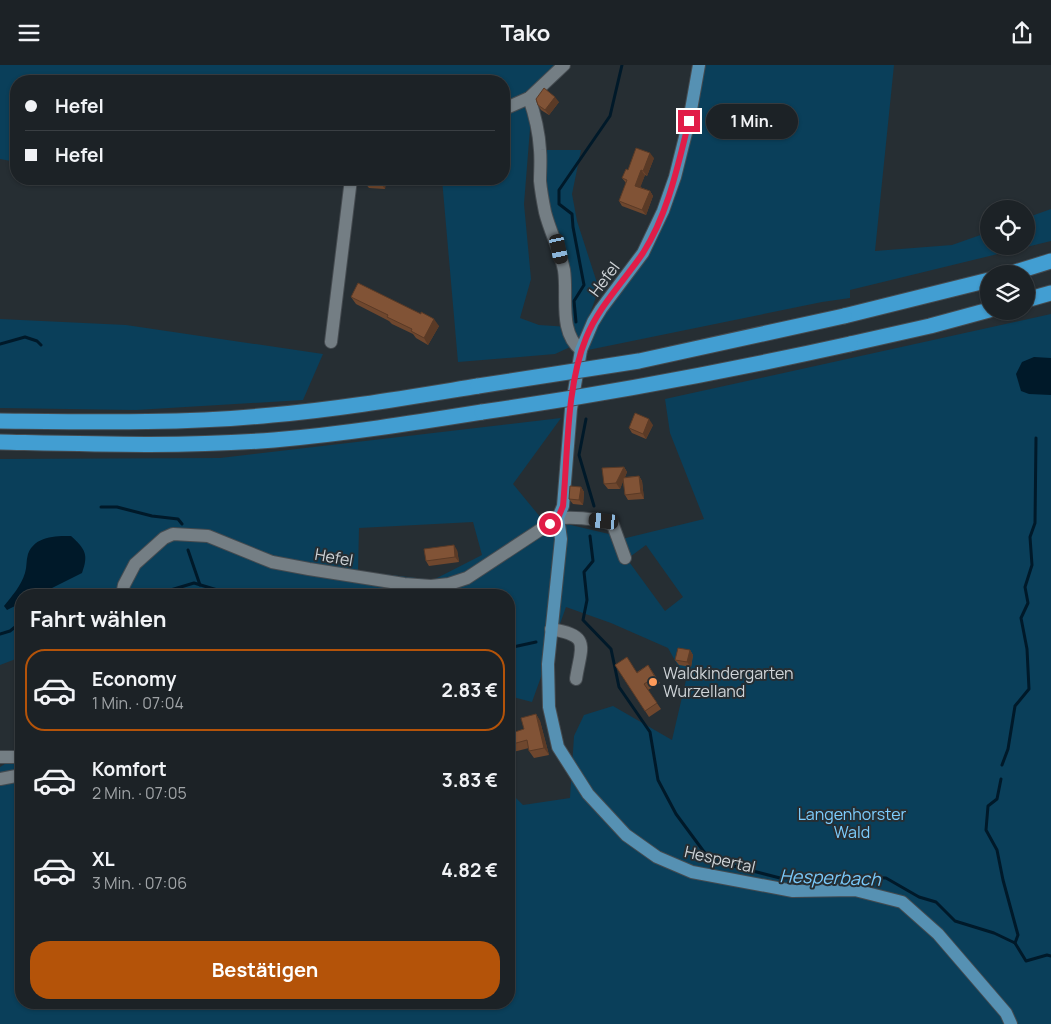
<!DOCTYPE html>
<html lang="de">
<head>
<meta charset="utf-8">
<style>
  body { margin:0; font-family:Manrope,sans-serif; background:#252a2e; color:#f1f3f6; height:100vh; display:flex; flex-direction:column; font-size:19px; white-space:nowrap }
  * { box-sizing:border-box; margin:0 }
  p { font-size:16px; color:#a0a4a7 }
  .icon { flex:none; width:28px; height:28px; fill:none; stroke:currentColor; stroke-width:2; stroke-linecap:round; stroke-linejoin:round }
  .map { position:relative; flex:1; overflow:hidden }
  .details { position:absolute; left:15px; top:524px; width:500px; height:420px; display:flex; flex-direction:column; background:#1c2226; border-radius:20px; box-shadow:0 1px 4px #0004,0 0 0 1px #3a3f43 }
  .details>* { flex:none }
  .banner { position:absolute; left:10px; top:10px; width:500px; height:110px; border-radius:20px; box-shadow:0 1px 4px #0004,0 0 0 1px #3a3f43; display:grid; align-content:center; height:110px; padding:0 15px; background:#1c2226 }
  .fabs { position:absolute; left:980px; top:135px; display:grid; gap:10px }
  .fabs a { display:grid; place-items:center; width:55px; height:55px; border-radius:50%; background:#1c2226; box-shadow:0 1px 4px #0004,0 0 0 1px #3a3f43; font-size:25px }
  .end { position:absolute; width:22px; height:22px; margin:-11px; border:6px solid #e11d48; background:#fff; box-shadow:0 0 0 2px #fff }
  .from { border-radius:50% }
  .bubble { position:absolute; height:35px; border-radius:18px; background:#1c2226; box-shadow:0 1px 4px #0004,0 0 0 1px #3a3f43; font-size:16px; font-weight:700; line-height:35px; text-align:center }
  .car { position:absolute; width:15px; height:30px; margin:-15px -8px; border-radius:6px; box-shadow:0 0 4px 1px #0007; background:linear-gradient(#222 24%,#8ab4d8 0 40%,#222 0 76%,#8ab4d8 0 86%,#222 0) }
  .banner b { display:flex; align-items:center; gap:18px; height:48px; font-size:19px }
  .banner b+b { border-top:1px solid #3a3f43 }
  .banner i { width:12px; height:12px; background:#f1f3f6 }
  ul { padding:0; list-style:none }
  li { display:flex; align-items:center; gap:15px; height:82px; margin:0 10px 8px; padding:0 5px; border:2px solid transparent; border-radius:20px }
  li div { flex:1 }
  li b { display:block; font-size:19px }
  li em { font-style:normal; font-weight:700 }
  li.on { border-color:#b45309 }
  li>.icon { width:45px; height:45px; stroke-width:1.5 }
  h2 { padding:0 15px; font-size:22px; line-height:60px }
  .primary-button { display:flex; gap:10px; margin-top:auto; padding:10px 15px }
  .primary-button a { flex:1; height:58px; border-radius:20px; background:#b45309; color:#fff; font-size:20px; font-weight:700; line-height:58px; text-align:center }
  header { display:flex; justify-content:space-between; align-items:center; height:65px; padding:0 15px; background:#1c2226; font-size:22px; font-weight:700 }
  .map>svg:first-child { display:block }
</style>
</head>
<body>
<header><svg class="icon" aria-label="menu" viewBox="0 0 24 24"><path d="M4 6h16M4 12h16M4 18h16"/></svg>Tako<svg class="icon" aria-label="share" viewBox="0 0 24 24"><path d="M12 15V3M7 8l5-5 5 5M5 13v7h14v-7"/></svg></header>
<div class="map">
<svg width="1051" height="959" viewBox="0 0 1051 959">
  <rect width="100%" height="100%" fill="#262e33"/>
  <g fill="#0a3f5a" fill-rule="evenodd">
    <polygon points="0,0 559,0 523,33 531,51 524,139 531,214 520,253 539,260 569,262 548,149 541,85 581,85 572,129 577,156 599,224 579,278 555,289 458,297 442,114 504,114 504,16 16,16 16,97 0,94"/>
    <polygon points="699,0 894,0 875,186 952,180 989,167 989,181 1026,181 1026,153 1051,144 1051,176 850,225 850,233 822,237 588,285 587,271 663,146"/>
    <polygon points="148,114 341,114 339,120 192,118"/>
    <path d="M1051,249v710h-1051v-257l21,-13v249h488v-212l14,14 47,-7 4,-62 10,-21 29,-9 59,34 14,-60 -18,-32 -57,-25 -45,-16 -34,95 -23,-6v-101h-488v62l-21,8v-206l220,-1 341,-40 -48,66 28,34 85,20 78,-19 -34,-86 -5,-34zM473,457l9,33 -49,25 -75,-9 1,-43zM646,480l37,52 -18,14 -38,-52z"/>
    <polygon points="0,254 126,260 323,289 303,335 136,345 0,343"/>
  </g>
  <g fill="#001929">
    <polygon points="1034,292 1051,293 1051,330 1029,329 1021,326 1016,309 1022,297"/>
    <path d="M71,471c14,13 18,18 11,37l-44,22h-17v8l-14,7 -3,-4c8,-10 17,-20 21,-33 2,-6 1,-13 3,-19 7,-18 27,-18 43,-18z"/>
  </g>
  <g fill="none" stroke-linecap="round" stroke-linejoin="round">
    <g stroke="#001929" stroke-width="3">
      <polyline points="576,257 574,236 584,220 573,162 572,149 559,139 559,125 610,51 622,0"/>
      <polyline points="0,279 25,272 37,276 41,280"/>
      <polyline points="586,354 579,390 594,441"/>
      <polyline points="101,442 117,442 152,451 178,454 182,459"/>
      <polyline points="590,471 593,496 584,507 587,535 583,555 611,584 619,622 650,667 658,715 676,749 710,795 780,813 826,811 886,813 919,832 936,837 955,856 994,868 1015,878 1026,896 1047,890 1051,891"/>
      <polyline points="188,485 200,520"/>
      <polyline points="138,530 164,527 194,518 234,530"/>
      <polyline points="0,569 10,566 19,559 21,558"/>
      <polyline points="509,581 513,582 536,577"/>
      <polyline points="1002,700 1008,684 1015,641 1029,624 1027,584 1021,553 1028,538 1025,522 1032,500 1030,472 1035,458 1036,373"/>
      <polyline points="1001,714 997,734 988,741 986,765 997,785 1003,815 1018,870 1015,878"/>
    </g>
    <defs>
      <g id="minor">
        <path d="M529,33c6,17 10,34 11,52 1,11 0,21 0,31 1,10 3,21 5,31 5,20 15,38 19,58 4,26 -6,62 17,80"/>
        <polyline points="504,44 529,33 564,0"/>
        <polyline points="331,277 351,114"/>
        <path d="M122,530l2,-10 11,-21 29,-26 9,-4 35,2 64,26 37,7 95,15 27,2 18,-2 18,-6 91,-60c18,-1 39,0 55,7l12,33"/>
        <path d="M551,564c41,7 30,17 25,50"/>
        <polyline points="0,692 21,692"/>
        <polyline points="0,714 21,710"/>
      </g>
      <polyline id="major" points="699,0 689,56 675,112 663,146 643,188 601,244 593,257 581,285 571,344 563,441 558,453 561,474 548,599 549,642 558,682 588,729 626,770 657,792 692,807 793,826 855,825 902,837 938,869 1006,948 1011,959"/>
      <g id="highway">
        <polyline points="1009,209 1051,196"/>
        <polyline points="1026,235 1051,228"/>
        <polyline points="844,251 989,215"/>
        <polyline points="850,279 930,261 989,245"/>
        <path d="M0,356c90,1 182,3 272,-6 69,-6 138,-18 206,-29"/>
        <path d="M0,377c91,2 183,5 274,-2 70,-6 139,-17 208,-28"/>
      </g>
    </defs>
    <use href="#minor" stroke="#454b50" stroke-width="14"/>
    <use href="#major" stroke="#454b50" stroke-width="14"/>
    <use href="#highway" stroke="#454b50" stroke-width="17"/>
    <use href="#minor" stroke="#747e84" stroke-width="12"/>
    <use href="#major" stroke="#5691b3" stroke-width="12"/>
    <use href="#highway" stroke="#429ed2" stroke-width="15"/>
    <defs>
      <g id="highway-bridge">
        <polyline points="478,321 639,296 844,251"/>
        <path d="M482,347c124,-18 246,-41 368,-68"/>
      </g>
    </defs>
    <use href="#highway-bridge" stroke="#454b50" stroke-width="17" stroke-linecap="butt"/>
    <use href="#highway-bridge" stroke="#429ed2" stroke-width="15"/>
  </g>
  <g fill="#6f472e">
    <polygon points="559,37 549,50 541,45 538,40"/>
    <polygon points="654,93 647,111 645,110 640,122 650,126 653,131 646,150 622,141 619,136 626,118 622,113"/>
    <polygon points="386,114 385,124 369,123 365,118"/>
    <polygon points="351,232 439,261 428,280 416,273 413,269 392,259 389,256 356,239"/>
    <polygon points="653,360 646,374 632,368 629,363"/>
    <polygon points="624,402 627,407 625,412 639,411 642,416 644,434 628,435 625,430 623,416 620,424 608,424 604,419"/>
    <polygon points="581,422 584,427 583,440 573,439 569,434"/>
    <polygon points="457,485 459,497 429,501 426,496"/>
    <polygon points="690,585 693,590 691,602 679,600 675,595"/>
    <polygon points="615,600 637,607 648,600 660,618 648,625 661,644 649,652"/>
    <polygon points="536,649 540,656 549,690 534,693 529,686 529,683 513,687 509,681 509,669 524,664"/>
  </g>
  <g fill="#5a3a26">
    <polygon points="555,32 559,37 549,50 545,45"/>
    <polygon points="650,88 654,93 647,111 643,106"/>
    <polygon points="641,105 645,110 639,126 635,121"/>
    <polygon points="382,114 386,114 385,124 381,119"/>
    <polygon points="650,126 653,131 646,150 642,145"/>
    <polygon points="434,254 439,261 428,280 424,273"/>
    <polygon points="649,354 653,360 646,374 643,369"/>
    <polygon points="624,402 627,407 620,424 616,418"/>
    <polygon points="639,411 642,416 644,434 641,428"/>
    <polygon points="581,422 584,427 583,440 579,435"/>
    <polygon points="454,480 457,485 459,497 455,492"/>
    <polygon points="690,585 693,590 691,602 687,597"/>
    <polygon points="536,649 540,656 549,690 544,683"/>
  </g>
  <g fill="#815336" stroke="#5a3a26">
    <polygon points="544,23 555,32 545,45 538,40 536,34"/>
    <polygon points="636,83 650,88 643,106 641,105 635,121 650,126 642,145 619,136 627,115 622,113 626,104 628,105"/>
    <polygon points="365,114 382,114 381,119 365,118"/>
    <polygon points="358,218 421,249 421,247 434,254 424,273 411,266 412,264 387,252 388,250 351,232"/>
    <polygon points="635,348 649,354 643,369 629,363"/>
    <polygon points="624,402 616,418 604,419 602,403"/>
    <polygon points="639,411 641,428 625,430 623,413"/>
    <polygon points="570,421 581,422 579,435 569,434"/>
    <polygon points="454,480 455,492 426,496 424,484"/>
    <polygon points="678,583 690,585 687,597 675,595"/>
    <polygon points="627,592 637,608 648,600 655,612 644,619 657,638 645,646 615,600"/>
    <polygon points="536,649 544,683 529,686 527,675 509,680 509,669 524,664 521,653"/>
  </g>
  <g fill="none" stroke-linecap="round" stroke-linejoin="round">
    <path stroke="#e11d48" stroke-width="6" d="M550,459l8,-6 5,-12c5,-52 3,-119 23,-168 13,-32 38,-57 57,-85 25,-39 35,-88 46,-132"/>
  </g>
  <circle fill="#ff9b5a" stroke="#262e33" stroke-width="2" cx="653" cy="617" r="5"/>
  <g text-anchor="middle" stroke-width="4" stroke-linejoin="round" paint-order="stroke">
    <g font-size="16" fill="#cfd4d8" stroke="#262e33">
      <text transform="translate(604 214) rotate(-53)" y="6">Hefel</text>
      <text transform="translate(334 492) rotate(10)" y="6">Hefel</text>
      <text transform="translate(720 794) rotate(13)" y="6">Hespertal</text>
    </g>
    <g font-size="16" fill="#cfd4d8" stroke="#262e33" text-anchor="start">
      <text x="663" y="614">Waldkindergarten<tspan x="663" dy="18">Wurzelland</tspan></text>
    </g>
    <g font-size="16" fill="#7dcdfe" stroke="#262e33">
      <text x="852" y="755">Langenhorster<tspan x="852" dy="18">Wald</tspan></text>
    </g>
    <g font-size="18" font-style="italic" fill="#7acafb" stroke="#262e33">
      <text transform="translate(830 813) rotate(2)" y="6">Hesperbach</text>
    </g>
  </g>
</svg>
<div class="fabs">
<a><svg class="icon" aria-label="locate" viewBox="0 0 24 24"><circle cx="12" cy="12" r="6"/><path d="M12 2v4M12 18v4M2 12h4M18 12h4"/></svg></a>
<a><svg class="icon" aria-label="layers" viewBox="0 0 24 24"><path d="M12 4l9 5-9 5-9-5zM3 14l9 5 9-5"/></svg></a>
</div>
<i class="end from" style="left:550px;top:459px"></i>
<i class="end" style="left:689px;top:56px"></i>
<div class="bubble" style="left:706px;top:39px;width:92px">1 Min.</div>
<i class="car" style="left:559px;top:184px;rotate:168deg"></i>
<i class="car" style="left:604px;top:456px;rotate:276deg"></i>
<div class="banner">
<b><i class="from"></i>Hefel</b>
<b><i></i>Hefel</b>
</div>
<section class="details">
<h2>Fahrt wählen</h2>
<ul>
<li class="on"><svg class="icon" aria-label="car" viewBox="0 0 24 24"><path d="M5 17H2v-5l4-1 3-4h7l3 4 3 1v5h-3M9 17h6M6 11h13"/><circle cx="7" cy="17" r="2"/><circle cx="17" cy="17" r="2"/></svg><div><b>Economy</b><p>1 Min. · 07:04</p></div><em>2.83 €</em></li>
<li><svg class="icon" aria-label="car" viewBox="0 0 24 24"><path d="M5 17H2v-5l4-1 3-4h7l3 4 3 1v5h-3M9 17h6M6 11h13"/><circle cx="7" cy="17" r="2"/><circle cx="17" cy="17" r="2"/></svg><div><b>Komfort</b><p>2 Min. · 07:05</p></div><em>3.83 €</em></li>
<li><svg class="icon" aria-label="car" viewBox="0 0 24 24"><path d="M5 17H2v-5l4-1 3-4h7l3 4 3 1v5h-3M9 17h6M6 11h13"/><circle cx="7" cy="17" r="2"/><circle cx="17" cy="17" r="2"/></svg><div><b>XL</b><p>3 Min. · 07:06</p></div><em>4.82 €</em></li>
</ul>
<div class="primary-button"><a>Bestätigen</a></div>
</section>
</div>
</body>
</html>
